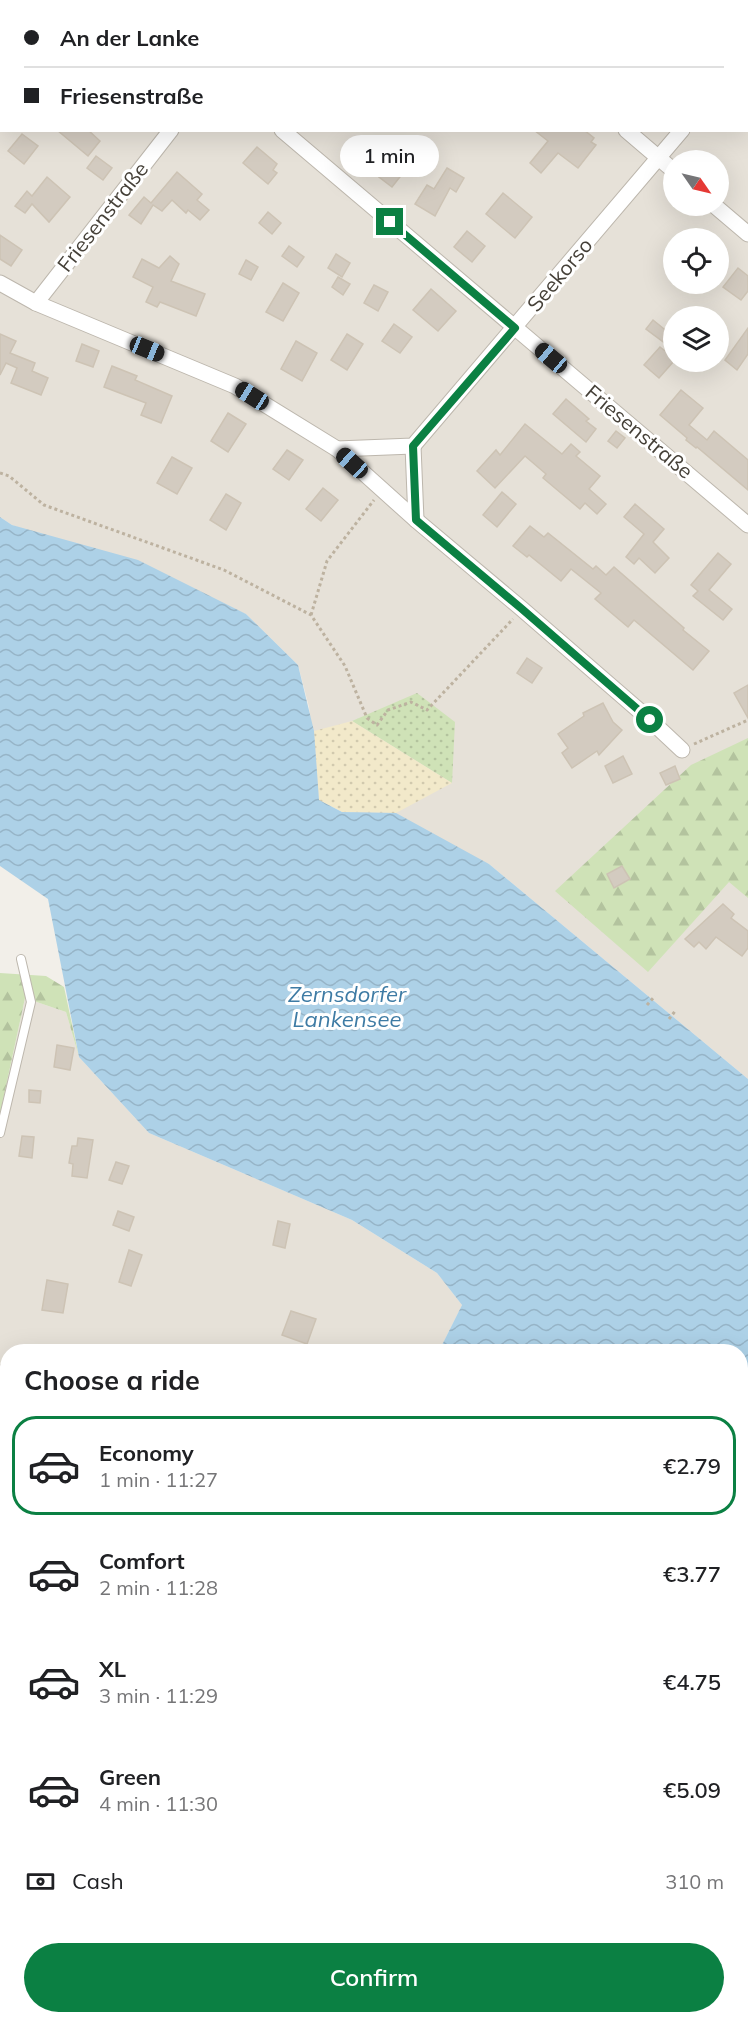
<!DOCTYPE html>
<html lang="en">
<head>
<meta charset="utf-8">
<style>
  body { margin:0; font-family:Mulish,sans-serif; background:#f6f6f6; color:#202124; height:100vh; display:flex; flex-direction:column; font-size:22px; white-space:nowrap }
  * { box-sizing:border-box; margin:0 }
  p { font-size:20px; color:#757577 }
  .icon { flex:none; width:33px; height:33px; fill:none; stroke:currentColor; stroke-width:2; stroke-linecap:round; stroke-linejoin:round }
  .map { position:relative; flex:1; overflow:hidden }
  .side { position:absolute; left:0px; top:1344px; width:748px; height:680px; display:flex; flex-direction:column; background:#fff; border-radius:24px 24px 0 0; box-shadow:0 6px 24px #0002 }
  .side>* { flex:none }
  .top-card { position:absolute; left:0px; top:0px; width:748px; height:132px; box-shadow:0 6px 24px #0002; display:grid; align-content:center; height:132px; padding:0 24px; background:#fff }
  .needle { width:39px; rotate:124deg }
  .tools { position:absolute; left:663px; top:150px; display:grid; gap:12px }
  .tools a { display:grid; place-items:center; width:66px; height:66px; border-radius:50%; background:#fff; box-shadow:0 6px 24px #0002; font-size:30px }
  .end { position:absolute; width:27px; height:27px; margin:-14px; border:8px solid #0b8043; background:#fff; box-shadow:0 0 0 3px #fff }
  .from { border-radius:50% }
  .bubble { position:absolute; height:42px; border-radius:21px; background:#fff; box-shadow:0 6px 24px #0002; font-size:20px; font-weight:600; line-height:42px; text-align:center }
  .car { position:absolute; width:18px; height:36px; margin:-18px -9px; border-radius:8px; box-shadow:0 0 4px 2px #0007; background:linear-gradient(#222 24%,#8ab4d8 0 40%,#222 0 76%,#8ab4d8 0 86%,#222 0) }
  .top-card b { display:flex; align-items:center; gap:21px; height:57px; font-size:22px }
  .top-card b+b { border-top:2px solid #e0e0e0 }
  .top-card i { width:15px; height:15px; background:#202124 }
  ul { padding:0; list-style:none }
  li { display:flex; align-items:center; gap:18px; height:99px; margin:0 12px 9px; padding:0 12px; border:3px solid transparent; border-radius:24px }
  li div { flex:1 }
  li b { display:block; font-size:22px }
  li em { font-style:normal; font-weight:600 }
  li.current { border-color:#0b8043 }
  li>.icon { width:54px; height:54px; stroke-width:1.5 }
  h2 { padding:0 24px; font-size:27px; line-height:72px }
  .pay { display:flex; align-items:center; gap:15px; height:66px; padding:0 24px; font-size:22px }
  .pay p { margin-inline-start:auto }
  .button { display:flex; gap:12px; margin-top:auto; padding:12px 24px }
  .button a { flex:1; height:69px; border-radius:36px; background:#0b8043; color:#fff; font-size:24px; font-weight:600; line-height:69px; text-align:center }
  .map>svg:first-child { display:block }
</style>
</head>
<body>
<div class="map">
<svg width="748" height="2023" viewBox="0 0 748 2023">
  <defs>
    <pattern id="green-dots" width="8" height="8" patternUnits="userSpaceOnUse" patternTransform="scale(1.5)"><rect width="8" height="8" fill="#cfe2b7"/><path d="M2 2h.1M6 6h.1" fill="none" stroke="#b3c39e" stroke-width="1.8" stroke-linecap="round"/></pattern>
    <pattern id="forest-firs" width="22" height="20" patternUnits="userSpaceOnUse" patternTransform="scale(1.5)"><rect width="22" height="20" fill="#cfe2b7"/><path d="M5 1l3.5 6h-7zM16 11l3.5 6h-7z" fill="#b3c39e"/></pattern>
    <pattern id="sand-dots" width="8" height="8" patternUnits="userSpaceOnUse" patternTransform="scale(1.5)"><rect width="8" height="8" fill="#f2e9ca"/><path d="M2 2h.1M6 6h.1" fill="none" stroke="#d1c9ae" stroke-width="1.8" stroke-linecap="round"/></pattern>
    <pattern id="water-waves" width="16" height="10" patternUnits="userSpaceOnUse" patternTransform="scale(1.5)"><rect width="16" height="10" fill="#add1e7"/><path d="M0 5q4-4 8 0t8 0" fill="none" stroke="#96b4c7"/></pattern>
  </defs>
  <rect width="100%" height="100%" fill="#f2efe9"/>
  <g fill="#e6e1d8" fill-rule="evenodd">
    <path d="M0,0h748v1079l-259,-215 -170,-64 -10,-93 -11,-42 -52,-51 -234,-89 -12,-8zM2,2h745v128h-745zM674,160h44v46h-44zM674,238h44v46h-44zM674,316h44v46h-44z"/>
    <polygon points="25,998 66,1012 79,1057 149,1133 352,1220 437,1273 462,1305 439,1351 8,1352 8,2016 309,2016 309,2023 0,2023 0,1114"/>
    <polygon points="748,1536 748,1657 741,1655 741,1547"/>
  </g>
  <polygon fill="url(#green-dots)" points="417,693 455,722 452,783 352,721"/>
  <g fill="url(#forest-firs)">
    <polygon points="748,738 748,898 729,882 648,972 555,891 691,765"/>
    <polygon points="0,973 46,976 64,987 79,1057 66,1012 25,998 0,1114"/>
  </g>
  <polygon fill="url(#sand-dots)" points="352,721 452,783 396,813 342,812 319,800 314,731"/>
  <polygon fill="#cfe2b7" points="0,0 161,0 163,1 2,2 1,24"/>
  <g fill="url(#water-waves)">
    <polygon points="0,517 12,525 138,560 246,614 298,665 314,731 319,800 342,812 396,813 489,864 748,1079 748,1536 741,1547 741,1352 439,1351 462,1305 437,1273 352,1220 149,1133 79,1057 48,899 0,866"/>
    <polygon points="741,1748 748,1762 748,2023 309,2023 309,2016 741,2016"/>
  </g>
  <g fill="#d3cbc0" stroke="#cdc3b4" stroke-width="1.5">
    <polygon points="57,130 88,130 100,141 88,156"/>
    <polygon points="534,130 584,130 594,138 591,142 596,145 578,168 558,153 541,173 530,163 548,141"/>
    <polygon points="22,134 38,146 24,164 8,151"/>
    <polygon points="257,147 277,164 273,170 277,173 268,184 243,163"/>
    <polygon points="96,156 112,168 103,180 87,168"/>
    <polygon points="391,162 403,173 392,187 379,177"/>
    <polygon points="447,168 464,178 456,192 450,188 435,216 415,204 427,185 434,189"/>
    <polygon points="177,172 202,194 197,200 209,210 200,220 188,210 186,213 172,200 162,211 153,205 141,224 129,215 144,197 151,203"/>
    <polygon points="47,177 70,197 49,222 32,204 25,213 15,206 27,191 32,196"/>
    <polygon points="503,193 532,217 515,238 486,214"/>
    <polygon points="268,212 281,223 272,234 259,223"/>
    <polygon points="467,231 485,246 472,262 454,247"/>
    <polygon points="0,235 22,250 11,266 0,259"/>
    <polygon points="289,246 304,257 297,267 282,256"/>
    <polygon points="336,254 350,263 342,277 328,268"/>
    <polygon points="170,256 179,264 171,281 205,294 196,316 160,302 157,307 146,302 153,287 133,277 142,259 159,268"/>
    <polygon points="246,260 258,267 251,280 239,274"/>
    <polygon points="738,268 748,276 748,291 741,300 723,287"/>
    <polygon points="338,277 350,284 343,295 332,287"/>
    <polygon points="283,283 299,293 283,321 266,312"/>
    <polygon points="374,285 388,292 378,311 364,303"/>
    <polygon points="431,289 456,311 438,331 413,310"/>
    <polygon points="653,320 674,337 674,350 646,329"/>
    <polygon points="394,324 412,337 400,353 382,341"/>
    <polygon points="748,328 748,354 737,370 725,360"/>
    <polygon points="0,334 16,341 10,353 35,363 32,371 48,378 41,395 11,383 17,368 6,363 0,375"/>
    <polygon points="347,334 363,344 347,370 331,360"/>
    <polygon points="296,341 317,353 302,381 281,369"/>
    <polygon points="82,344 99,351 93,367 76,361"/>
    <polygon points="660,347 674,358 674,361 659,378 644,365"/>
    <polygon points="112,366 137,376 135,380 172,396 161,423 141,415 146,403 104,387"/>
    <polygon points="681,390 703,408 689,425 707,440 714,431 748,460 748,490 697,447 696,448 686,440 687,438 660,415"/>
    <polygon points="566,399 589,419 586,421 596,429 586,442 553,414"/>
    <polygon points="228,413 246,424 228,452 211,441"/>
    <polygon points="525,424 562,454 571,444 580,452 576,456 600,476 589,489 606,504 597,514 585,503 580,509 543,478 546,474 525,456 495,488 477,471 496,450 500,455"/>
    <polygon points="616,431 625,438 617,448 608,441"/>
    <polygon points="287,450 303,460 289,480 273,469"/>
    <polygon points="172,457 192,468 177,494 157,483"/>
    <polygon points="323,488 338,500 321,521 306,509"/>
    <polygon points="502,492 516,504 497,527 483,515"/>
    <polygon points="226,494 241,503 226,530 210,520"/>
    <polygon points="635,504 664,529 653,542 669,558 655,573 639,558 634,564 626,557 644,534 624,517"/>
    <polygon points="530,526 544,537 548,533 593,569 596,566 606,575 614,567 684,628 683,630 709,651 693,670 634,620 628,627 595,599 601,593 571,569 561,581 529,555 527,557 513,546"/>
    <polygon points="718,553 731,564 709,590 732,609 723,620 693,596 698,591 691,585"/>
    <polygon points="527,658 542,668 532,683 517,673"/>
    <polygon points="748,685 748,718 734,693"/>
    <polygon points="603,703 613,722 622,730 599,755 597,751 572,768 562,753 568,748 558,734 584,716 583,713"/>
    <polygon points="623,756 632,774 613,783 605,766"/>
    <polygon points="675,766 680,779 666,785 660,773"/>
    <polygon points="622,866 630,879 614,888 607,874"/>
    <polygon points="723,904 734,914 731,918 748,931 748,948 742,956 716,937 706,949 699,942 694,947 685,939"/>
    <polygon points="57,1045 74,1048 70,1070 54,1067"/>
    <polygon points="29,1090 41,1091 40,1103 29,1102"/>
    <polygon points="22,1136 34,1137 32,1158 19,1156"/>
    <polygon points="78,1138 93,1140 87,1178 72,1176 73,1164 69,1163 72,1146 77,1146"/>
    <polygon points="116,1162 129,1166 122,1184 109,1180"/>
    <polygon points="118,1211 134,1217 129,1231 113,1225"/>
    <polygon points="278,1221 290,1224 285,1248 273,1245"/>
    <polygon points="129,1250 142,1255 131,1286 119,1282"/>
    <polygon points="47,1280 68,1284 63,1313 42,1310"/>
    <polygon points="291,1311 316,1319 307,1344 282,1335"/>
  </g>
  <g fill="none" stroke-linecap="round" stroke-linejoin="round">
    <defs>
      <polyline id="lane" points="0,1133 31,1002 21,959"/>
      <g id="street">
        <polyline points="471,0 473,2"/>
        <polyline points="747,55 748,54"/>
        <polyline points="282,130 748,525"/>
        <polyline points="626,130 674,171"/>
        <polyline points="715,206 748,234"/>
        <polyline points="0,283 36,303 235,386 337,449 416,520 522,609 650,720 682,750"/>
        <polyline points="36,303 171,130"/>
        <polyline points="413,446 416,520"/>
        <polyline points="337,449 413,446 682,130"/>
        <polyline points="0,1373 8,1373"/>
        <polyline points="10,2023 11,2016"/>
      </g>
    </defs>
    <use href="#lane" stroke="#bdb7ad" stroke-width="10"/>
    <use href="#street" stroke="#bdb7ad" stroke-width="17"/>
    <g stroke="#bdb2a0" stroke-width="3" stroke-dasharray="3 3" stroke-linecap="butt">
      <polyline points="153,2 154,0"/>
      <polyline points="0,473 9,476 44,505 224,570 311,615 345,666 367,718 377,725 388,710 411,702 427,710 513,619"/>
      <polyline points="311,615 327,561 374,500"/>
      <polyline points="694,744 748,720"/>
      <polyline points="647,1005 655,996"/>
      <polyline points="669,1019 676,1010"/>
    </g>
    <use href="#lane" stroke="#fff" stroke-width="8"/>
    <use href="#street" stroke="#fff" stroke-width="15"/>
  </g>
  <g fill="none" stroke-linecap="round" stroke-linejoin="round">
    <polyline stroke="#0b8043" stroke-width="8" points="390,222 515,328 413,446 416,520 522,609 650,720"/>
  </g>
  <g text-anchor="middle" stroke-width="6" stroke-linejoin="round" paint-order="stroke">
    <g font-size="21" fill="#454038" stroke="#fff">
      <text transform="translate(103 217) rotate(-52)" y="7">Friesenstraße</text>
      <text transform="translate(560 275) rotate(-50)" y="7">Seekorso</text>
      <text transform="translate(639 432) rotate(40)" y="7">Friesenstraße</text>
    </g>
    <g font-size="22" font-style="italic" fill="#3e7ba4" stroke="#fff">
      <text x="347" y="1002">Zernsdorfer<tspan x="347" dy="25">Lankensee</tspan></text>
    </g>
  </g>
</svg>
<div class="tools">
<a><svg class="needle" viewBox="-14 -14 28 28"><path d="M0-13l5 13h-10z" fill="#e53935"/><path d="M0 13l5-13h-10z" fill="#757577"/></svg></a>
<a><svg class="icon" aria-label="locate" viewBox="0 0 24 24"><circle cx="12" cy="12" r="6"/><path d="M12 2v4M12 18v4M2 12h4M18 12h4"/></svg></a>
<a><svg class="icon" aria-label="layers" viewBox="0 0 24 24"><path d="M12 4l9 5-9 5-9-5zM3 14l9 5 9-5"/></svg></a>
</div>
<i class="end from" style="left:650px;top:720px"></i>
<i class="end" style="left:390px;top:222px"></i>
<div class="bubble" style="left:340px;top:135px;width:99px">1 min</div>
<i class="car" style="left:147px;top:349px;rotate:112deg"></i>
<i class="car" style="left:551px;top:358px;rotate:310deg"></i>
<i class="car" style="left:252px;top:396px;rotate:302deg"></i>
<i class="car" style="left:352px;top:463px;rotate:312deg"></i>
<div class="top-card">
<b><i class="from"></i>An der Lanke</b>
<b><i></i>Friesenstraße</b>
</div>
<section class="side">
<h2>Choose a ride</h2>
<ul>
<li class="current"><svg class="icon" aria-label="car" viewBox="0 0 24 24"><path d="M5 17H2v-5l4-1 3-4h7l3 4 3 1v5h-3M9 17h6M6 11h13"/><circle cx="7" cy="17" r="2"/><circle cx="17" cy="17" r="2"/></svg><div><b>Economy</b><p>1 min · 11:27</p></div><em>€2.79</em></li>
<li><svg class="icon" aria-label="car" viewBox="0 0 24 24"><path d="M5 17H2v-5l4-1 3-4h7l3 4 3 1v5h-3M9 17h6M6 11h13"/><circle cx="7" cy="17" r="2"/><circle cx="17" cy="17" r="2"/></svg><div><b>Comfort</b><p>2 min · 11:28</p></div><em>€3.77</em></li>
<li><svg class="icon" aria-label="car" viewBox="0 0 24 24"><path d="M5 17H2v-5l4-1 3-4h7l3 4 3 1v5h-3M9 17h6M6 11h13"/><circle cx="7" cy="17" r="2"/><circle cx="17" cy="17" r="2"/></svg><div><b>XL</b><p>3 min · 11:29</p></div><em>€4.75</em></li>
<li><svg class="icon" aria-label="car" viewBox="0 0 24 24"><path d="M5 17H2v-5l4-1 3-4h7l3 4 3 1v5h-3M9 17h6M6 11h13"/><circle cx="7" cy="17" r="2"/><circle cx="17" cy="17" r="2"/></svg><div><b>Green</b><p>4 min · 11:30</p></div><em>€5.09</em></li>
</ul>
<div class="pay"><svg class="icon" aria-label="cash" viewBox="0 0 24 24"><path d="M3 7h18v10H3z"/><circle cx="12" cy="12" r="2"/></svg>Cash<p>310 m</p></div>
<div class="button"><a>Confirm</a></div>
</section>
</div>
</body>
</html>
